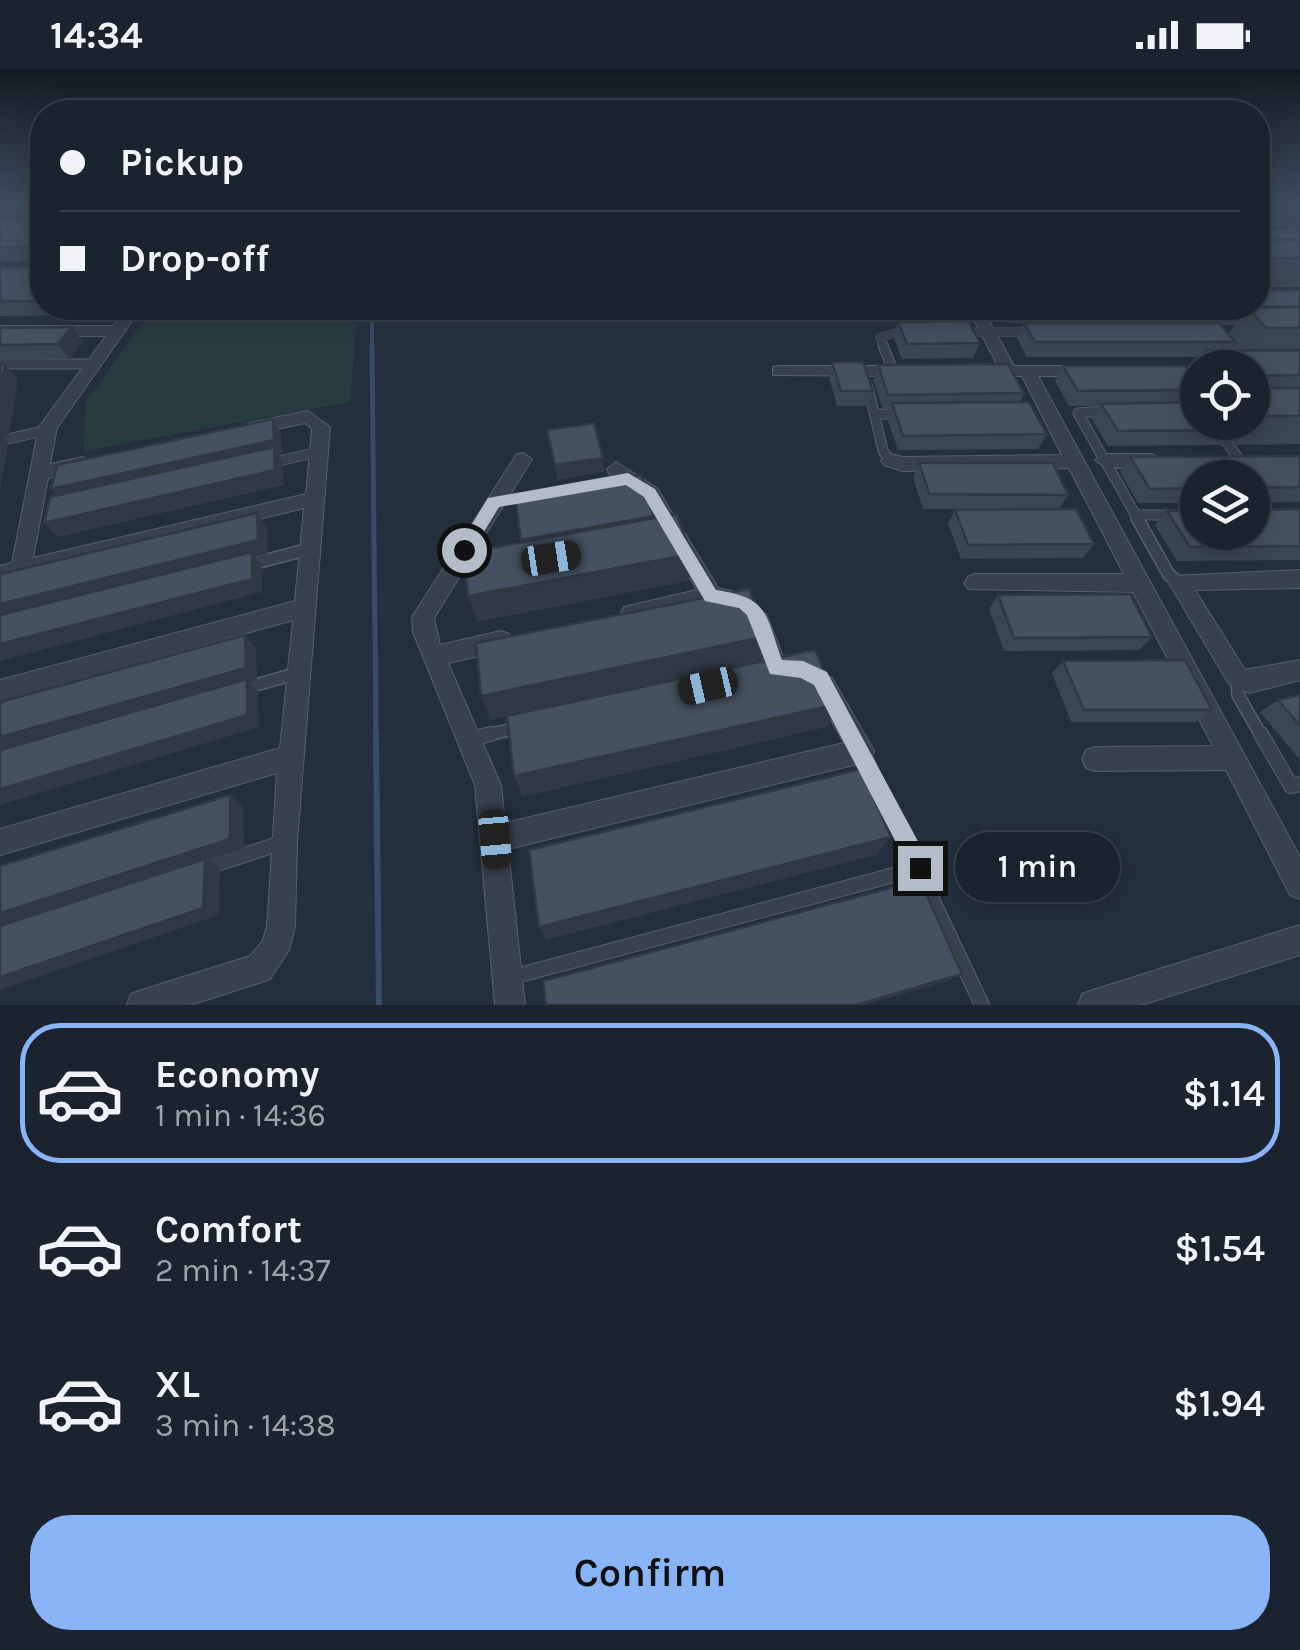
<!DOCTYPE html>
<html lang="en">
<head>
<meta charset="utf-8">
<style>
  body { margin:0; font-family:Karla,sans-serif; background:#282f3a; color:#f1f3f6; height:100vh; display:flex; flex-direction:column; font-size:38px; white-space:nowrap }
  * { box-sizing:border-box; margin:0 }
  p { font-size:32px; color:#a0a4aa }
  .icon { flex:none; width:55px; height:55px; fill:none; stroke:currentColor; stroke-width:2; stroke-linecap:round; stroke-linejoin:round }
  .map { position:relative; height:935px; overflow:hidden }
  .sheet { display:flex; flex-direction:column; background:#1b232e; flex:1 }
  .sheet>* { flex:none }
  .hud { position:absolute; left:30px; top:30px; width:1240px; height:220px; border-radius:40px; box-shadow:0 5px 25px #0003,0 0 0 2px #39404a; display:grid; align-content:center; height:220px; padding:0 30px; background:#1b232e }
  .controls { position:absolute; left:1180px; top:280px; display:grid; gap:20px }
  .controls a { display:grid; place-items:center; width:90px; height:90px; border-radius:50%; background:#1b232e; box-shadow:0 5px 25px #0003,0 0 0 2px #39404a; font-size:50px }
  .end { position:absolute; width:45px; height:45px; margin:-22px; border:12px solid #b4bcc9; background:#111; box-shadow:0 0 0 5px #111 }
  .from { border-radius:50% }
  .bubble { position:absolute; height:70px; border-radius:35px; background:#1b232e; box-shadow:0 5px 25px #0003,0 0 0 2px #39404a; font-size:32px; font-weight:600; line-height:70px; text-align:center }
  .car { position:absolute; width:30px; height:60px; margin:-30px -15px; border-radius:12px; box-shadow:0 0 8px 2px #0007; background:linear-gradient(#222 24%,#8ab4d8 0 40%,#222 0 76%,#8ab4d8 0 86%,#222 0) }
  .hud b { display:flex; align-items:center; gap:35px; height:95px; font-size:38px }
  .hud b+b { border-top:2px solid #39404a }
  .hud i { width:25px; height:25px; background:#f1f3f6 }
  ul { padding:18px 0 0; list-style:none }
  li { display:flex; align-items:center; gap:30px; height:140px; margin:0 20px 15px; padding:0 10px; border:5px solid transparent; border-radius:40px }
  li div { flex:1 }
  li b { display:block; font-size:38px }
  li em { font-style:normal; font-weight:600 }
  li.current { border-color:#8ab4f8 }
  li>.icon { width:90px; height:90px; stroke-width:1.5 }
  .button { display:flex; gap:20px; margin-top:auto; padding:20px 30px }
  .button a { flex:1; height:115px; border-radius:40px; background:#8ab4f8; color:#111; font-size:40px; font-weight:600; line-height:115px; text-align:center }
  .status { display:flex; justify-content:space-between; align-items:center; height:70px; padding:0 50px; background:#1b232e; direction:ltr }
  .status svg { height:28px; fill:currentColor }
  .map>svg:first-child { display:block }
</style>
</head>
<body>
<div class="status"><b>14:34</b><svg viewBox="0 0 49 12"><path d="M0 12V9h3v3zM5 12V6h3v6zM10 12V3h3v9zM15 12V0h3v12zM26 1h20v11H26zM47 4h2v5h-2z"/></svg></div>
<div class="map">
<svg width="1300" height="935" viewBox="0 0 1300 935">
  <rect width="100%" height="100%" fill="#242f3e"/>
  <polygon fill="#263c3f" points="153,238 358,238 350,332 84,381 85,333"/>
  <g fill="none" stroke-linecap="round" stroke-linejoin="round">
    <polyline stroke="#394c67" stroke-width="4" points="372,238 372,278"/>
    <polyline stroke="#394c67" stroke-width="5" points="372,275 376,667"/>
    <polyline stroke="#394c67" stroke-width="6" points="376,664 379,935"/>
    <defs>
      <g id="service-far3">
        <polyline points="961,262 1029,262"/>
        <polyline points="884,278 880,267 904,261"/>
      </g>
      <g id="service-far2">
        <polyline points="883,275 893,301"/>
        <polyline points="0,294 93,294"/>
        <polyline points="868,317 883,381 890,390"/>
        <polyline points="1107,341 1078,343 1139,451"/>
        <polyline points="876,344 898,344"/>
        <polyline points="1212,352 1239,389"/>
        <polyline points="0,371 47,360"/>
        <polyline points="270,393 318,382"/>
        <polyline points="1135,445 1198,445"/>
      </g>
      <g id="service-far1">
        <polyline points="1137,448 1169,505 1179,512"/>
        <polyline points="248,495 309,479"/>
        <polyline points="1237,608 1238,625 1262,667"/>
        <polyline points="242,619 298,603"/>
        <polyline points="480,667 521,657"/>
      </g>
      <g id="service">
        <polyline points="1261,664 1291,716 1300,714"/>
        <polyline points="470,669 491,664"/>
        <polyline points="862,681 982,935"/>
        <polyline points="205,798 284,772"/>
        <polyline points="512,907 920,798"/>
      </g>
      <g id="minor">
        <rect x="0" y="138" width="42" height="6"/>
        <polygon points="1258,141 1283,148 1300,165 1300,176 1273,154 1258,149"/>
        <polygon points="127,238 141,238 57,358 50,394 83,387 92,394 89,399 48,408 33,488 306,424 312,359 305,353 249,365 240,359 249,353 308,341 330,357 297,772 295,857 289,880 270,909 259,913 190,935 127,935 131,924 142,920 250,886 262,872 267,857 277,703 0,785 0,759 280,678 293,550 0,632 0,610 295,531 304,438 0,512 0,496 12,493 39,357 106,266 0,266 0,256 113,256"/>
        <polygon points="968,238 982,238 1014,296 1086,296 1094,301 1086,306 1038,306 1300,787 1300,829 1290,825 1226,700 1095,701 1086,698 1082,689 1086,680 1095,677 1213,676 1133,522 968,519 964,513 968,507 975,504 1124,504 1069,398 902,401 884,395 881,390 890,384 903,387 1062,385 1022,306 985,306 977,301 985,296 998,296"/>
        <polygon points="779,296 901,296 909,301 901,306 773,305 773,297"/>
        <polygon points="523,383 532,389 434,548 440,575 501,561 509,564 512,571 509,578 501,581 448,593 501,715 505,753 844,673 812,615 816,608 824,604 832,608 874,681 871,689 862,693 508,779 525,935 495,935 475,715 413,562 412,547 517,384"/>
        <path d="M1104,384h48l9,6c-12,11 -54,11 -66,0z"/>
        <polygon points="616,392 657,418 718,518 748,525 751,531 748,537 740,540 711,535 632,552 624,549 621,543 624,537 697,520 643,428 609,404 607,399"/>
        <polygon points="1300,500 1300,518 1195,520 1245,600 1300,590 1300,610 1249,623 1229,614 1172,518 1168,512 1172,506"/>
        <polygon points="758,542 766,544 784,589 799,592 802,599 799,606 791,609 768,606 747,551 750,544"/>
        <polygon points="1300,855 1300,885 1141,935 1078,935 1082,924 1093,920"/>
      </g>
    </defs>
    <use href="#service-far3" stroke="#565f6c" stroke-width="9"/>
    <use href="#service-far2" stroke="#565f6c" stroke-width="11"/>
    <use href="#service-far1" stroke="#565f6c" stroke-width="14"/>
    <use href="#service" stroke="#565f6c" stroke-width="16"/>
    <use href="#minor" stroke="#565f6c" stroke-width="2"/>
    <use href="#service-far3" stroke="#38414e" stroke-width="8"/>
    <use href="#service-far2" stroke="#38414e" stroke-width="9"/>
    <use href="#service-far1" stroke="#38414e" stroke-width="11"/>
    <use href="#service" stroke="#38414e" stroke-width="14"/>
    <use href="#minor" fill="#38414e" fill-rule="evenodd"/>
  </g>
  <g fill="#3b4654" fill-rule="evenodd">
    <polygon points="42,148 42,191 0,192 0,149"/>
    <rect x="1258" y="158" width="42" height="59"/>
    <polygon points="0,197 42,197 42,238 112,238 106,245 0,246"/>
    <path d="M1300,220v154l-64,1 -7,-8 -7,8 -114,1 -17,-28 8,-12h-30l-14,-25 8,-15 128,7 11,-16h-175l-10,-19 7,-15h135l-13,-15h112zM1221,255h14l-7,9zM1198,298h54v54h-54l-3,-20 3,-3z"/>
    <polygon points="1000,238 1125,238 1117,252 1009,253"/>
    <polygon points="898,252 980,273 973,288 902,289 893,266"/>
    <polygon points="0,258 83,272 69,289 0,290"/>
    <polygon points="832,292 873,321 868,336 837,336 829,307"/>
    <polygon points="878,295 1024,323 1020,332 1047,364 1038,379 898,380 887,348 889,339 883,339 873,310"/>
    <polygon points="1300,386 1300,432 1252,432 1252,408 1198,408 1198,433 1138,433 1120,402 1130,387"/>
    <polygon points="919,393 1068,425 1059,439 1094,474 1083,488 961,489 948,454 955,440 1018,439 923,439 913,407"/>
    <polygon points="1300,439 1300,490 1177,491 1155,455 1167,441"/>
    <polygon points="998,525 1152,567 1139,580 1004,581 989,539"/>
    <polygon points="1063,591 1212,640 1195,652 1071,652 1052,603"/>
    <polygon points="1300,625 1300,690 1260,642 1278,630"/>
  </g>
  <g fill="#303945">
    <polygon points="101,238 112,238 106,245"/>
    <polygon points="72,257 83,272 69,289 58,274"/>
    <polygon points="5,294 18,309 9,365 3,367 8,372 0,422 0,323"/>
    <polygon points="273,349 281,364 282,385 279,386 283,392 284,415 58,467 44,453 65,433 51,419"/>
    <polygon points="603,388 604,402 557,410 555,395"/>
    <polygon points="257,443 267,457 267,484 255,487 262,496 262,522 0,591 0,534"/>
    <polygon points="654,446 654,461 524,484 521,470"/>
    <polygon points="691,484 689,511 477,552 468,526"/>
    <polygon points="245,565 256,578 257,610 250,612 258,621 259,657 0,735 0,667"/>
    <polygon points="768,566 762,592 491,650 481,626"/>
    <polygon points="838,634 827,657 522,727 514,706"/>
    <polygon points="230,725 243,735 244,778 207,790 220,797 219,845 0,920 0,843"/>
    <polygon points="891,767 876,785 546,870 539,857"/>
    <polygon points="962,904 945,912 865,935 856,935"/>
  </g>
  <g fill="#455162" stroke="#303945" stroke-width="2.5">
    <polygon points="42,148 42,177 0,177 0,149"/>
    <rect x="1258" y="158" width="42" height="12"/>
    <rect x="1258" y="170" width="42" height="18"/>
    <rect x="0" y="197" width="42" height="34"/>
    <rect x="1258" y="220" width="42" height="17"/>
    <polygon points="1300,237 1300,258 1266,258 1248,238"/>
    <polygon points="1167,238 1248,238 1246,240 1169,240"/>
    <polygon points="968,251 980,273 907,274 898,252"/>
    <polygon points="1024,253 1219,253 1235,272 1035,272"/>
    <polygon points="72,257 58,274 0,275 0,258"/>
    <polygon points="1300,280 1300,305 1252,306 1252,298 1221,298 1207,281"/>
    <polygon points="832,292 863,292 873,321 841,321"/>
    <polygon points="5,294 0,323 0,295"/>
    <polygon points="1008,294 1024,323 888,325 878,295"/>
    <polygon points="1063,296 1185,296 1198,312 1198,320 1078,321"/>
    <polygon points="1252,318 1300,318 1300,346 1261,346 1252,335"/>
    <polygon points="1029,332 1047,364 903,366 892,333"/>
    <polygon points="1198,332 1198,352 1229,352 1235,360 1118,361 1101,334"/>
    <polygon points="273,349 274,370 51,419 57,395"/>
    <polygon points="594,353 603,388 555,395 547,360"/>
    <polygon points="274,377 275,400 44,453 50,427"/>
    <polygon points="1300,386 1300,417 1252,418 1252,408 1198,408 1198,418 1150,419 1130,387"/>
    <polygon points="919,393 1053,393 1068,425 929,424"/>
    <polygon points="641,405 654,446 521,470 515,427"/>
    <polygon points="1076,439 1094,474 968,475 955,440"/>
    <polygon points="1300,439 1300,476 1190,477 1167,441 1198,440 1198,462 1252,462 1252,440"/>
    <polygon points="257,443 258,470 0,534 0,504"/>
    <polygon points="677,444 691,484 468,526 464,483"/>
    <polygon points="252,482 252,509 0,574 0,545"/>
    <polygon points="749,519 768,566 481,626 476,573"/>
    <polygon points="1130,524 1152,567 1014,568 998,525"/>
    <polygon points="245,565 246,598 0,667 0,632"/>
    <polygon points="815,580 838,634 514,706 507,646"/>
    <polygon points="1185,590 1212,640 1084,640 1063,591"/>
    <polygon points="247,609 247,645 0,719 0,680"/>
    <polygon points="1300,625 1300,656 1278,630"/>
    <polygon points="861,699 891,767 539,857 529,780"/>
    <polygon points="230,725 230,769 0,843 0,796"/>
    <polygon points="205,789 203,838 0,907 0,856"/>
    <polygon points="920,810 962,904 856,935 546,935 543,911"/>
  </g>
  <linearGradient id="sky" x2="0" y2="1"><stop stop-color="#141a22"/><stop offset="0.51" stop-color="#3f4d63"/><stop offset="1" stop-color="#3f4d63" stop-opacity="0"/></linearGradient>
  <rect width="1300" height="269" fill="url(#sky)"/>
  <path fill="#b4bcc9" d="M628,403l27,16 61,101c54,8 49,24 66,70l21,1 24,11 101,188 4,8 -4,7 -8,4 -7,-4 -99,-190 -13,-7 -31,-4 -23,-59 -8,-7 -34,-7 -61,-104 -18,-12 -127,22 -29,48 -6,1 -8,-6 32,-52z"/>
</svg>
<div class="controls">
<a><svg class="icon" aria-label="locate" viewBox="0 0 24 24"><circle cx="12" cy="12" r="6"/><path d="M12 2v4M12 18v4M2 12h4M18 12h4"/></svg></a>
<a><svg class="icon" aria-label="layers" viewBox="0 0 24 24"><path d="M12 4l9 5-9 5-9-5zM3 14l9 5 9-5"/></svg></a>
</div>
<i class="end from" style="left:464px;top:480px"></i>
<i class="end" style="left:920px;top:798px"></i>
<div class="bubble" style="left:955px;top:762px;width:165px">1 min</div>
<i class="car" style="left:551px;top:488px;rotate:81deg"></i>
<i class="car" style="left:708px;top:616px;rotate:257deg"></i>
<i class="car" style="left:495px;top:769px;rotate:175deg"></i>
<div class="hud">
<b><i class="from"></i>Pickup</b>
<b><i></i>Drop-off</b>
</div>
</div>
<section class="sheet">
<ul>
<li class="current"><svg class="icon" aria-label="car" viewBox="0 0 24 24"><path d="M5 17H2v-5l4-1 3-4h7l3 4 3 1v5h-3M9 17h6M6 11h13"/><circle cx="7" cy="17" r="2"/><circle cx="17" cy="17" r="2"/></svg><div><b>Economy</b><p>1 min · 14:36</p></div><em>$1.14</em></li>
<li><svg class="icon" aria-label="car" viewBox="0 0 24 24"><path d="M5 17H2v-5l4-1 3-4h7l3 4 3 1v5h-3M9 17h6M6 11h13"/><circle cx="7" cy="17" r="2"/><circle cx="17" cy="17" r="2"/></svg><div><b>Comfort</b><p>2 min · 14:37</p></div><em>$1.54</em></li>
<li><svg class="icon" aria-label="car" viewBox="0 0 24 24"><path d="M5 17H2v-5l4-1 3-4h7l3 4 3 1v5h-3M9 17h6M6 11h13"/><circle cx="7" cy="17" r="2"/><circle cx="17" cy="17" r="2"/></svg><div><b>XL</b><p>3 min · 14:38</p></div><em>$1.94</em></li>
</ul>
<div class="button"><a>Confirm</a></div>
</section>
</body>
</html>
